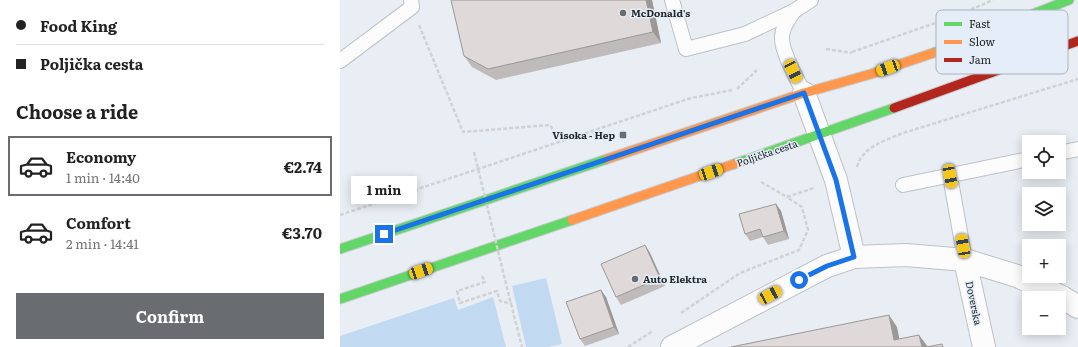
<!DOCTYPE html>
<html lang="en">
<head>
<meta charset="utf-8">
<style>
  body { margin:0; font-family:Literata,serif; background:#f2f2f2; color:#222; height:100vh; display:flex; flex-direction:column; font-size:15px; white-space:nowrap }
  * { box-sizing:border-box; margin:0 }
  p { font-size:13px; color:#767676 }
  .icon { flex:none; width:22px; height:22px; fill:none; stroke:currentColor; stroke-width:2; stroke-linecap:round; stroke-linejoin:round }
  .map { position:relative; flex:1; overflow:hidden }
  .side { display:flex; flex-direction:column; background:#fff; width:340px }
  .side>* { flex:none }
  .hud { display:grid; align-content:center; height:88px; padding:0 16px; background:#fff }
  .fabs { position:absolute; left:682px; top:135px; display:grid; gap:8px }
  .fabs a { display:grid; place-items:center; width:44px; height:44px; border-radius:0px; background:#fff; box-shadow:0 2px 10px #0003; font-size:20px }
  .end { position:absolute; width:18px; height:18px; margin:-9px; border:5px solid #1a73e8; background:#fff; box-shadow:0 0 0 2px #fff }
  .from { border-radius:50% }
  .bubble { position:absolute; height:28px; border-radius:0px; background:#fff; box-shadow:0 2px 10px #0003; font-size:13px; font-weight:700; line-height:28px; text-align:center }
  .car { position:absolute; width:12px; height:24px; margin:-12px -6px; border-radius:5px; box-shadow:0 0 3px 1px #0007; background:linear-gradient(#f5c518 24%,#345 0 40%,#f5c518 0 76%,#345 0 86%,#f5c518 0) }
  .hud b { display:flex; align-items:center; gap:14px; height:38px; font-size:15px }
  .hud b+b { border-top:1px solid #e0e0e0 }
  .hud i { width:10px; height:10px; background:#222 }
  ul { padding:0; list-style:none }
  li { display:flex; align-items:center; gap:12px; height:60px; margin:0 8px 6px; padding:0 8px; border:2px solid transparent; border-radius:0px }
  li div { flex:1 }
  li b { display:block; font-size:15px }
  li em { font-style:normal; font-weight:700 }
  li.selected { border-color:#696d71 }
  li>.icon { width:36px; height:36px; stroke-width:1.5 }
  h2 { padding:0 16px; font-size:18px; line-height:48px }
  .primary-button { display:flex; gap:8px; margin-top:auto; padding:8px 16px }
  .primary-button a { flex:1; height:46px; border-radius:0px; background:#696d71; color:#fff; font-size:16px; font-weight:700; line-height:46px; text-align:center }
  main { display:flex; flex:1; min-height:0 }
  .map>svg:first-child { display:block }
</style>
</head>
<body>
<main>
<section class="side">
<div class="hud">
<b><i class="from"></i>Food King</b>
<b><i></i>Poljička cesta</b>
</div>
<h2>Choose a ride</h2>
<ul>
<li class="selected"><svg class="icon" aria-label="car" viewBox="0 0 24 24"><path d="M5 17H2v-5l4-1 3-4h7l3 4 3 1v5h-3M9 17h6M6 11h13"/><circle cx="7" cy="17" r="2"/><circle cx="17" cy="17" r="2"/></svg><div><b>Economy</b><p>1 min · 14:40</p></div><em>€2.74</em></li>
<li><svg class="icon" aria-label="car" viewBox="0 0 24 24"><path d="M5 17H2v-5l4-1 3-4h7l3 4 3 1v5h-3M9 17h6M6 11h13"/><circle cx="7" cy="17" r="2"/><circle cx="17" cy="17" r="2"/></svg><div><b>Comfort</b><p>2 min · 14:41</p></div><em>€3.70</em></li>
</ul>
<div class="primary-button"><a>Confirm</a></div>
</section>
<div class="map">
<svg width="738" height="347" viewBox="0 0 738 347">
  <rect width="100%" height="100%" fill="#e9eef4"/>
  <g fill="#c1d9f1">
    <polygon points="206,278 222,344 208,347 186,347 172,286"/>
    <polygon points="153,297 166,347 0,347 0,336 114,298 118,310"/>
  </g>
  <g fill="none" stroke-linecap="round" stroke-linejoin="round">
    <defs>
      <g id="lane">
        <polyline points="332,0 346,49 405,34 454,11 471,0"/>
        <path d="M454,11c-5,8 -12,16 -12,26 -1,14 15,42 22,56"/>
        <polyline points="0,61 72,7 71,0"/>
        <polyline points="719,153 738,149"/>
        <polyline points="610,176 625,260"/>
        <polyline points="563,185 689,159"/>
      </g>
      <g id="street">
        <polyline points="464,93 496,180 514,257"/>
        <polyline points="625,260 644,347"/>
        <polyline points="332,347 487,266 514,257 566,255 625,260 677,276 722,297 738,307"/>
      </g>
      <g id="fast">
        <polyline points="593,53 729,0"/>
        <polyline points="394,164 554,108"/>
        <polyline points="0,249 267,159"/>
        <polyline points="0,299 232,220"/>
      </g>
      <g id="slow">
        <polyline points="267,159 464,93 531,74 593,53"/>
        <polyline points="232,220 394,164"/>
      </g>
      <polyline id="jam" points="554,108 738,41"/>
    </defs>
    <use href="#lane" stroke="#bec2c6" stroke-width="16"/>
    <use href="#street" stroke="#bec2c6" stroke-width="24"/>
    <use href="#fast" stroke="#c7c9cc" stroke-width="11"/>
    <use href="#slow" stroke="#c7c9cc" stroke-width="11"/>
    <use href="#jam" stroke="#c7c9cc" stroke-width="11"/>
    <g stroke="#d1d2d4" stroke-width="2.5" stroke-dasharray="4 2" stroke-linecap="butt">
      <polyline points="79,25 123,132 210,125 220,141"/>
      <polyline points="486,49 512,53"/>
      <polyline points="512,52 618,15 653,0"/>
      <polyline points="397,89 417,70"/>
      <polyline points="253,130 256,139"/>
      <path d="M517,167c5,-20 29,-27 46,-34l175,-54"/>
      <polyline points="421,182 447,197 474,188"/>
      <polyline points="0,215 351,98 392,90"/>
      <polyline points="142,276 145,282 117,291 120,303 157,291 160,301 172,304"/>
      <polyline points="168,292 182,347"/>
      <polyline points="341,313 400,273 459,250 468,230 462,207 448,198"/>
      <polyline points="288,347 313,331"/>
    </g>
    <use href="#lane" stroke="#fcfcfd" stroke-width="14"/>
    <use href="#street" stroke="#fcfcfd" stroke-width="22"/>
    <use href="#fast" stroke="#63d668" stroke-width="9"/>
    <use href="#slow" stroke="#ff974d" stroke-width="9"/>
    <use href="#jam" stroke="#b3261e" stroke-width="9"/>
    <polyline stroke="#d1d2d4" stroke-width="2.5" stroke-dasharray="4 2" stroke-linecap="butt" points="134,152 168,292"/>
  </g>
  <g fill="#c0bbbb">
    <polygon points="312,0 321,43 156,80 132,67 124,56"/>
    <polygon points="436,204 441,211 449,239 428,245 423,237 410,241 405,234"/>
    <polygon points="305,245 310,253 325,286 281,305 276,297"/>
    <polygon points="266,297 279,334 245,346 240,339"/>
  </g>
  <g fill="#9c9898">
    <polygon points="306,0 312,0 321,43 313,32"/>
    <polygon points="436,204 441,211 449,239 444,231"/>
    <polygon points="305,245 310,253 325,286 320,278"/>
    <polygon points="261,290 266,297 279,334 274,327"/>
    <polygon points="549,315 557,327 561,347 554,340"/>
    <polygon points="579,335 588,347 582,347"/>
  </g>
  <g fill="#dfd9d9" stroke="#9c9898">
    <polygon points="111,0 306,0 313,32 148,69 124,56"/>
    <polygon points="436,204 444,231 423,237 420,229 405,234 399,214"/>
    <polygon points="305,245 320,278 276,297 261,264"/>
    <polygon points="261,290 274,327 240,339 226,302"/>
    <polygon points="549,315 554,340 579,335 582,347 391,347"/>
    <polygon points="602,344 603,347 586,347"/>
  </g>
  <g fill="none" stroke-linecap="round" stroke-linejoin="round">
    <polyline stroke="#1a73e8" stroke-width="5" points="44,234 464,93 496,180 514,257 487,266 459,280"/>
  </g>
  <g fill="#696d71" stroke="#e5eef8" stroke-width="1.5">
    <circle cx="283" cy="13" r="4"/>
    <rect x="279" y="131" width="8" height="8" rx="2"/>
    <circle cx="295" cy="279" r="4"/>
  </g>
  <g text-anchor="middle" stroke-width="3" stroke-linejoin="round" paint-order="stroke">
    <g font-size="10" font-weight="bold" fill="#24282b" stroke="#e5eef8" text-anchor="start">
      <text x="291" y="17">McDonald's</text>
      <text x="275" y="139" text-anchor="end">Visoka - Hep</text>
      <text x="303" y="283">Auto Elektra</text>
    </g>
    <g font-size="10" fill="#24282b" stroke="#e5eef8">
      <text transform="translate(427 153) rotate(-19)" y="4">Poljička cesta</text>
      <text transform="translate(634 303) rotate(78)" y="4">Doverska</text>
    </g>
  </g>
  <rect x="596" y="10" width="132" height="64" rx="6" fill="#e5eef8" stroke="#abb3ba" stroke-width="1"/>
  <rect x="604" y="22" width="18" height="4" fill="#63d668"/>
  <rect x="604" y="40" width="18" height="4" fill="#ff974d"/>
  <rect x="604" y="58" width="18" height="4" fill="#b3261e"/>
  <g font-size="11" fill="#24282b">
    <text x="629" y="28">Fast</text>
    <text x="629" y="46">Slow</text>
    <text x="629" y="64">Jam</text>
  </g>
</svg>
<div class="fabs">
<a><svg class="icon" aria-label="locate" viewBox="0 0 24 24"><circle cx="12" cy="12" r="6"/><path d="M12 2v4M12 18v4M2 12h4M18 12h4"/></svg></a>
<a><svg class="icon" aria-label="layers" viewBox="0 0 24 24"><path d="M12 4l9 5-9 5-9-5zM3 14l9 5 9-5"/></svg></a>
<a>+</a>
<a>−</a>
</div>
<i class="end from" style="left:459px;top:280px"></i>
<i class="end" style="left:44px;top:234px"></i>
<div class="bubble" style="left:11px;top:176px;width:66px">1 min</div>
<i class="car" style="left:548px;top:68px;rotate:250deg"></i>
<i class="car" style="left:453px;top:71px;rotate:154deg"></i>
<i class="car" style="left:371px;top:172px;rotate:71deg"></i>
<i class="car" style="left:610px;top:176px;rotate:169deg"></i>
<i class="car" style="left:623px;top:246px;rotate:350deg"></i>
<i class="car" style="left:81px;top:271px;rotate:71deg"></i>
<i class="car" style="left:430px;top:295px;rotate:62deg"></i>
</div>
</main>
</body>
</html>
